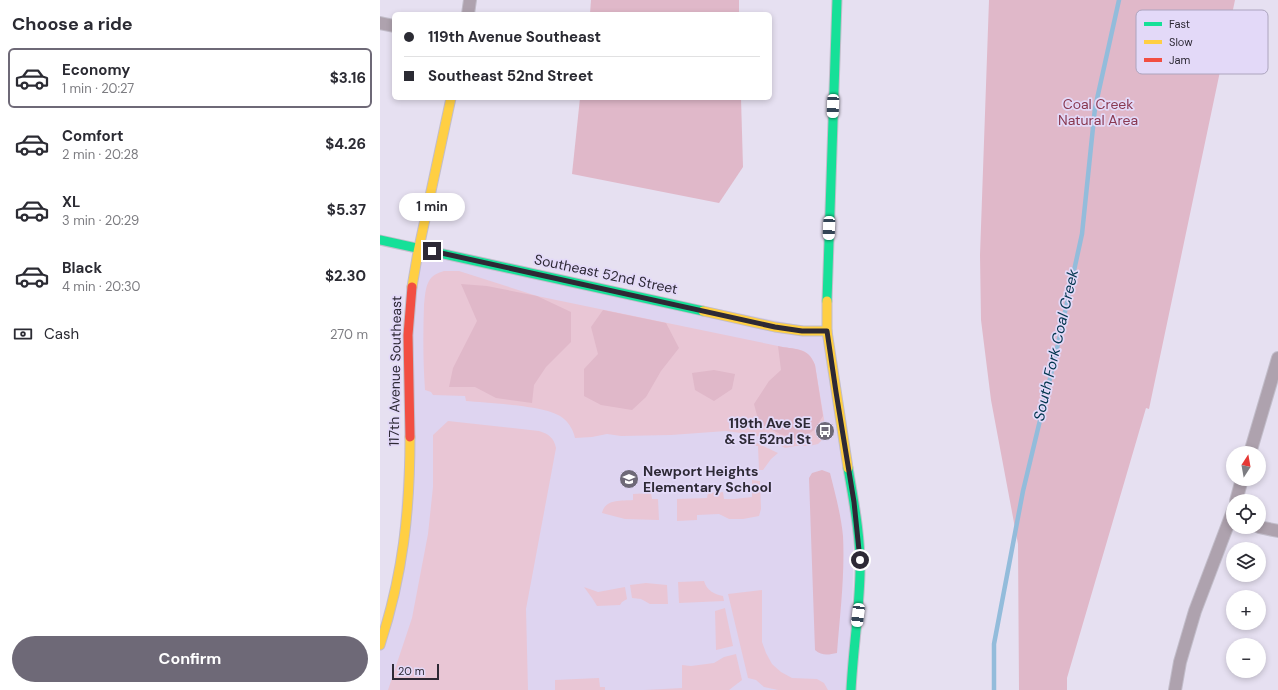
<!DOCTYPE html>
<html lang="en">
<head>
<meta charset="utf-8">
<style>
  body { margin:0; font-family:"DM Sans",sans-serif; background:#f7f7f7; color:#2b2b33; height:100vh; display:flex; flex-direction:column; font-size:15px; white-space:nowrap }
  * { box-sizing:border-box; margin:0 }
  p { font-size:13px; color:#7c7c81 }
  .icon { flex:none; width:22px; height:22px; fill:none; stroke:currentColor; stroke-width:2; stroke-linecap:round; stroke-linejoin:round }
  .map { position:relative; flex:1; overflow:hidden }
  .side { display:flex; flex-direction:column; background:#fff; width:380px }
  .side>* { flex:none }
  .banner { position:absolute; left:12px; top:12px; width:380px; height:88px; border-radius:6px; box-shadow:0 2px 6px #0003; display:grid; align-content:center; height:88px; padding:0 12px; background:#fff }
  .needle { width:26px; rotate:11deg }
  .tools { position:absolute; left:846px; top:446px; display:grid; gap:8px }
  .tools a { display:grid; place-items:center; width:40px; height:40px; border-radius:50%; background:#fff; box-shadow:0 2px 6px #0003; font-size:20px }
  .scale { position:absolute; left:12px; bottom:10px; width:47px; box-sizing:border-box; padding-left:4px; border:2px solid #2d2935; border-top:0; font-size:11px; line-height:14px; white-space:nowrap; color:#2d2935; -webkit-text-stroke:3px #e3d9f8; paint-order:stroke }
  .end { position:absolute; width:18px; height:18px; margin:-9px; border:5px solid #2d2935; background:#fff; box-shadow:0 0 0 2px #fff }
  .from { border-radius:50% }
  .bubble { position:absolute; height:28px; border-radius:14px; background:#fff; box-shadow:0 2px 6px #0003; font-size:13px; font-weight:700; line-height:28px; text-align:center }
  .car { position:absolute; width:12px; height:24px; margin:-12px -6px; border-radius:5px; box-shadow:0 0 3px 1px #0007; background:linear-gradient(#fff 24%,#345 0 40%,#fff 0 76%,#345 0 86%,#fff 0) }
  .banner b { display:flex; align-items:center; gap:14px; height:38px; font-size:15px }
  .banner b+b { border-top:1px solid #e1e1e2 }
  .banner i { width:10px; height:10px; background:#2b2b33 }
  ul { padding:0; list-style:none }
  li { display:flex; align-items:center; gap:12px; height:60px; margin:0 8px 6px; padding:0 4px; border:2px solid transparent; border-radius:6px }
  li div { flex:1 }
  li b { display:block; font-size:15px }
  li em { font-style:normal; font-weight:700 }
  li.selected { border-color:#6e6977 }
  li>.icon { width:36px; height:36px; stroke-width:1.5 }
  h2 { padding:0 12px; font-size:18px; line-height:48px }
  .pay { display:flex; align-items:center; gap:10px; height:44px; padding:0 12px; font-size:15px }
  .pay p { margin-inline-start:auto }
  .primary-button { display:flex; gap:8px; margin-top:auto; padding:8px 12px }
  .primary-button a { flex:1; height:46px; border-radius:24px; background:#6e6977; color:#fff; font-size:16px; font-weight:700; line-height:46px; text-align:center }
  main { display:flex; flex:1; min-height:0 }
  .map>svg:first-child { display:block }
</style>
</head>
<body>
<main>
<section class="side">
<h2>Choose a ride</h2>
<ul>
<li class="selected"><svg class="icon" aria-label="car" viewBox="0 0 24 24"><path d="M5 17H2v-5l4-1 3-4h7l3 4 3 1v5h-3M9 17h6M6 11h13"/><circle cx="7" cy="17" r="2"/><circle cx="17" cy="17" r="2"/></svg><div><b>Economy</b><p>1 min · 20:27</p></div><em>$3.16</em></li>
<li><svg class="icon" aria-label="car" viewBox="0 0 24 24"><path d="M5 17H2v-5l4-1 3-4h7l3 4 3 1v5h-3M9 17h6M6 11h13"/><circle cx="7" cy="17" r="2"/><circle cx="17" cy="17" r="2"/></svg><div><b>Comfort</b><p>2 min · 20:28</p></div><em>$4.26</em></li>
<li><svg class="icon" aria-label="car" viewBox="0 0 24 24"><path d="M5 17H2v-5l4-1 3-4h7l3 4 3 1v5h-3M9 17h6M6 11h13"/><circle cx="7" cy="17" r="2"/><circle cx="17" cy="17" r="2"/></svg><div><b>XL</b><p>3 min · 20:29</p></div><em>$5.37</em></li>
<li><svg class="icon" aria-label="car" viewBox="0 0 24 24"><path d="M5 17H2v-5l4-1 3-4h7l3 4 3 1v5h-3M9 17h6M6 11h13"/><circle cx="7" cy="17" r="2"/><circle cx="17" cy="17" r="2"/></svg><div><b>Black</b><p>4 min · 20:30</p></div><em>$2.30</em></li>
</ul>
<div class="pay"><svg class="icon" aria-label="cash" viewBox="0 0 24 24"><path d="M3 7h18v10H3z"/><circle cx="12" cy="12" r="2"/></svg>Cash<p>270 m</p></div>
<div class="primary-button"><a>Confirm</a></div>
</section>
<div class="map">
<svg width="898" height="690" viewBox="0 0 898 690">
  <rect width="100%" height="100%" fill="#e6e0f1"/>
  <polygon fill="#ded4f0" points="39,248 447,331 474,502 471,690 0,690 0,645 15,596"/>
  <g fill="#e9c6d5">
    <path d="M64,271h15l78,25 246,51c15,3 26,1 32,18l11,66 -1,6 -7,7 -9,2h-13l-11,2 -20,-10 -17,-4 -22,-3 -55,4 -50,1 -14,-2 -15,3 -17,1c-2,-9 -7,-17 -15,-22 -17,-11 -73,-13 -94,-15l-1,-5 -32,-1 -2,-3 -6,-2c-2,-29 -2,-56 -1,-85 1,-8 1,-17 5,-24 3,-6 9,-8 15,-10z"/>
    <path d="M68,421l91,10c10,3 15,7 17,17l-30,161 2,81h-140l24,-72 16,-84 5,-47v-52z"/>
    <polygon points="367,440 377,443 398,453 391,459 383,470 379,470 378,446 369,446"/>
    <polygon points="372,480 380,481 381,509 379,516 363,519 349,519 339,514 317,515 317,520 297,521 297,499 327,498 328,493 343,492 344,499 354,499 372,497"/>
    <path d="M271,493l1,6h6l1,21 -34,-1 -23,-6c3,-14 19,-12 31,-13v-6z"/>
    <path d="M324,581c3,10 10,13 19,15l1,5 -45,2 -1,-21z"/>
    <polygon points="266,583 287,585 288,604 270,604 261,599 252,598 250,585"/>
    <polygon points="204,587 218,592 245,587 247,599 242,602 240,605 217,606 212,598"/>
    <polygon points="382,590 382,642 386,653 392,664 401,672 412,678 437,679 444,683 448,690 398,690 384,687 376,680 368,678 348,594"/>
    <polygon points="345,608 353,646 336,650 335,611"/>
    <polygon points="356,654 362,680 349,690 264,690 302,688 302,665 311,666 334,663 344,657"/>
    <polygon points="219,678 220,687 225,687 225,690 175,690 175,680"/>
  </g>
  <g fill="#e0b8c9">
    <polygon points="211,0 359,0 359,14 210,14"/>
    <polygon points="609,0 855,0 769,409 766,408 687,678 687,690 639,690 638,544 611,400 601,320 600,255"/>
    <polygon points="200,98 361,98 363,167 339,203 192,174"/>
    <polygon points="81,284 107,286 157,296 191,312 191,342 166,367 154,385 152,403 116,398 95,387 69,387 73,368 97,321"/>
    <polygon points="223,310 286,323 299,348 281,371 266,397 252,410 221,405 204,396 204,369 218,354 211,327"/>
    <path d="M398,346c16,4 30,0 37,19l8,51 -9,14 -14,10 -20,-6 -21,-11 -5,-19 15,-23 12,-11z"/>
    <polygon points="334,370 355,374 352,389 334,401 315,390 312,373"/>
    <path d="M442,470l8,3c5,20 11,42 13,63 2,39 -3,78 -6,117 -9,2 -15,3 -22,-3l-6,-172 3,-5z"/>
  </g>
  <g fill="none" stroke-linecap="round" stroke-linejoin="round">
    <polyline stroke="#93bcdb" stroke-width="4.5" points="614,690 614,644 643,491 674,362 702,234 715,108 739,0"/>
    <defs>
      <g id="street">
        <polyline points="88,14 90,0"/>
        <polyline points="0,23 14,26"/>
        <polyline points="870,453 898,358"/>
        <polyline points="856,501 862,479"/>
        <polyline points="879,527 898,531"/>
        <polyline points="795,690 800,662 815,611 853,511"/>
      </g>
      <g id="fast">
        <polyline points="0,240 323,311"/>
        <polyline points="447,301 457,0"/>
        <path d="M468,468c6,35 13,70 12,106 -1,39 -7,77 -9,116"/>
      </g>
      <g id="slow">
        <polyline points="32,287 38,252 71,98"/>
        <polyline points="447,301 447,331 468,468"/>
        <polyline points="323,311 395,327 423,331 447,331"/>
        <path d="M0,645c23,-70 30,-134 30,-208"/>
      </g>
      <polyline id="jam" points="30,437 28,335 32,287"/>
    </defs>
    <use href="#street" stroke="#c2bdca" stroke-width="14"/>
    <use href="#fast" stroke="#c2bdca" stroke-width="11"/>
    <use href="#slow" stroke="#c2bdca" stroke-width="11"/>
    <use href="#jam" stroke="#c2bdca" stroke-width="11"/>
    <use href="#street" stroke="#aea2ae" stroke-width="12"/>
    <use href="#fast" stroke="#16e098" stroke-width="9"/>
    <use href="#slow" stroke="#ffcf43" stroke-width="9"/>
    <use href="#jam" stroke="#f24e42" stroke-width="9"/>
  </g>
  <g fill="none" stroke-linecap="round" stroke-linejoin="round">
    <polyline stroke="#2d2935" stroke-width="5" points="52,251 395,327 422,331 447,331 456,392 474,502 480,560"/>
  </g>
  <defs>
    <symbol id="bus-disc" viewBox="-11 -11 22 22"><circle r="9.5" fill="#6e6977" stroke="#e3d9f8"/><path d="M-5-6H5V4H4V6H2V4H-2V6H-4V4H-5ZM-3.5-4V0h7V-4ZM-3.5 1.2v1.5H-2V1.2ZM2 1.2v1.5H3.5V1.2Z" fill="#fff"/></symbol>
    <symbol id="school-disc" viewBox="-11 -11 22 22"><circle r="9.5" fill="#6e6977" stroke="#e3d9f8"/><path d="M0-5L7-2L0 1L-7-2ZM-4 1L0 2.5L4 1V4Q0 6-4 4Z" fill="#fff"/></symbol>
  </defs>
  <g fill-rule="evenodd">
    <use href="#bus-disc" x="434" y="420" width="22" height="22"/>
    <use href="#school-disc" x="238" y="468" width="22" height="22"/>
  </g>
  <g text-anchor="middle" stroke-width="3.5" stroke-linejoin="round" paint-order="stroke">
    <g font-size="14" fill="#893850" stroke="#e3d9f8">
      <text x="718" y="109">Coal Creek<tspan x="718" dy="16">Natural Area</tspan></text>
    </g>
    <g font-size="14" fill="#2d2935" stroke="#e3d9f8">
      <text transform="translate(226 274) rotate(12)" y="5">Southeast 52nd Street</text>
      <text transform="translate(15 371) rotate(-89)" y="5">117th Avenue Southeast</text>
    </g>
    <g font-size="14" font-weight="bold" fill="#2d2935" stroke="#e3d9f8" text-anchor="end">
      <text x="431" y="428">119th Ave SE<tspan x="431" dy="16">&amp; SE 52nd St</tspan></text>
      <text x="263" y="476" text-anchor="start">Newport Heights<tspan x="263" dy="16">Elementary School</tspan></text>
    </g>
    <g font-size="15" font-style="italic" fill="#00354e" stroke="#e3d9f8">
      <text transform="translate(676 345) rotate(-77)" y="5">South Fork Coal Creek</text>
    </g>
  </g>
  <rect x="756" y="10" width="132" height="64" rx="6" fill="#e3d9f8" stroke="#aca4be" stroke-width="1"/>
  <rect x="764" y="22" width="18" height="4" fill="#16e098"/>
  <rect x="764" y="40" width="18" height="4" fill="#ffcf43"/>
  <rect x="764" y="58" width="18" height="4" fill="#f24e42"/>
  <g font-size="11" fill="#2d2935">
    <text x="789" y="28">Fast</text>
    <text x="789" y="46">Slow</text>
    <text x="789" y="64">Jam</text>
  </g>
</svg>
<div class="tools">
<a><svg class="needle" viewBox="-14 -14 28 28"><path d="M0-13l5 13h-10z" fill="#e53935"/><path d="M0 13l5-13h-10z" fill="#7c7c81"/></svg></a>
<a><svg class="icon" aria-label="locate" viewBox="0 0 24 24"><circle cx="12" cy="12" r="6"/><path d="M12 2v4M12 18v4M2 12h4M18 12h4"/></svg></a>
<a><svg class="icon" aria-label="layers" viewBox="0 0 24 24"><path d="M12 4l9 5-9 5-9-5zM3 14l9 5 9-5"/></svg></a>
<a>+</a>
<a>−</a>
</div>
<div class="scale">20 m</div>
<i class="end from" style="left:480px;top:560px"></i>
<i class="end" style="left:52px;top:251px"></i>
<div class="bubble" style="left:19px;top:193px;width:66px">1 min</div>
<i class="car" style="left:453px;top:106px;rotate:182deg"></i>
<i class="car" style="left:449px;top:228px;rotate:182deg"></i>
<i class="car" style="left:478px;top:615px;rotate:187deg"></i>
<div class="banner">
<b><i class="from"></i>119th Avenue Southeast</b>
<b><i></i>Southeast 52nd Street</b>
</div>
</div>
</main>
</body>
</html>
